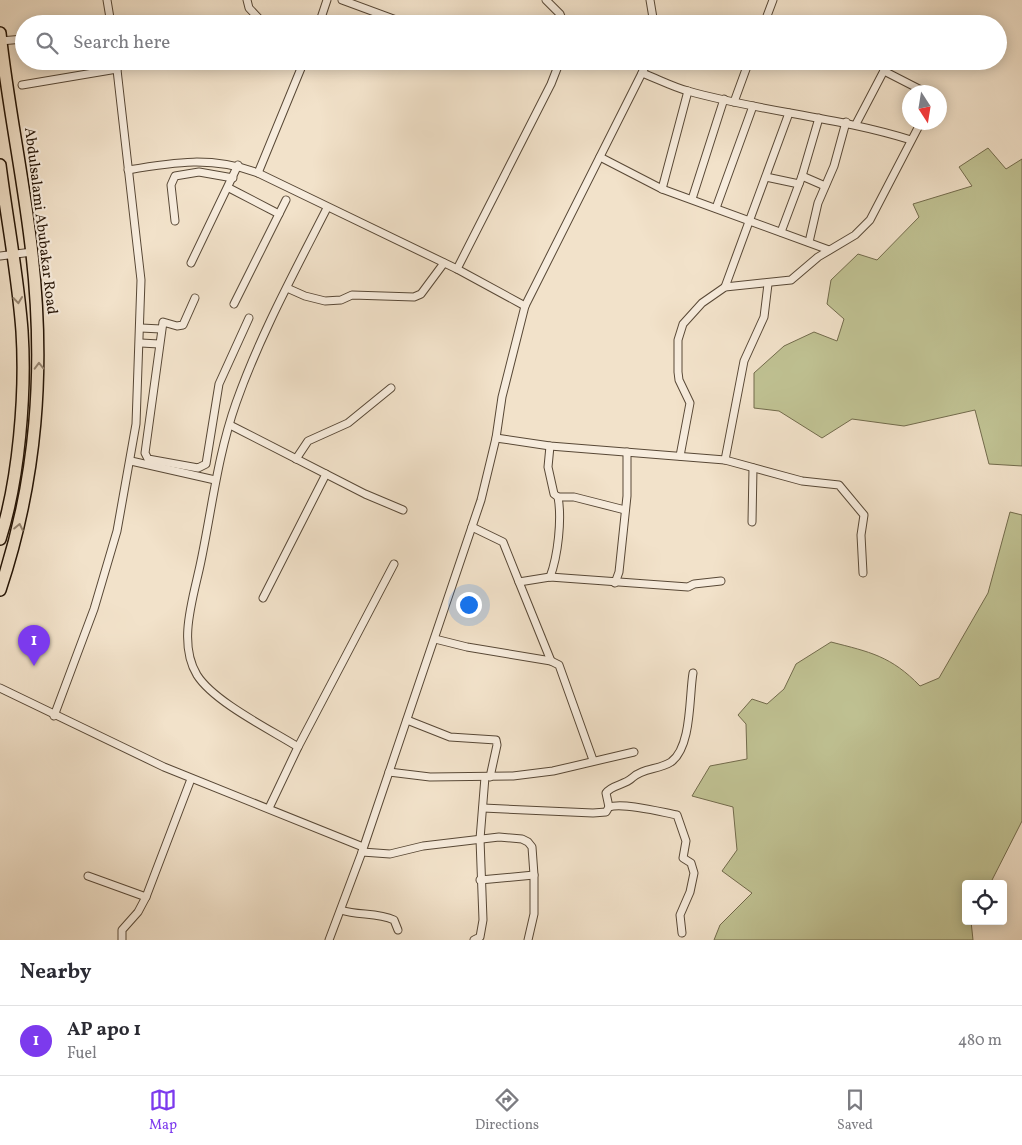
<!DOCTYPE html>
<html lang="en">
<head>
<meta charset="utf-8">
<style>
	:root { --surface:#fff; --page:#f2f2f3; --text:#2b2b33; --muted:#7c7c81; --line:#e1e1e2; --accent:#7c3aed }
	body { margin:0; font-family:Vollkorn,serif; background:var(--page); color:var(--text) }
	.controls { position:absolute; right:15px; bottom:15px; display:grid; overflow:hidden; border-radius:5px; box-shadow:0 2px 12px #0003 }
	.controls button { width:45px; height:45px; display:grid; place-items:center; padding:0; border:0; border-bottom:1px solid var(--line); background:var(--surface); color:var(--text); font:25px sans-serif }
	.compass { position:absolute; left:902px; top:85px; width:45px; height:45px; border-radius:50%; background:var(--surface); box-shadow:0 2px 12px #0003; rotate:168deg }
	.you { position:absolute; left:468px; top:604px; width:18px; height:18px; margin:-12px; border:4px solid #fff; border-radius:50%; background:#1a73e8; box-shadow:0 0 0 8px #1a73e833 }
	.badge { display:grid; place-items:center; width:32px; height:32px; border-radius:50%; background:var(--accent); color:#fff; font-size:16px; font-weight:700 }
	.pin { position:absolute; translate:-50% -41px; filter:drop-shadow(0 1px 2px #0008) }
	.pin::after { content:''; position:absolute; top:26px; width:18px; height:15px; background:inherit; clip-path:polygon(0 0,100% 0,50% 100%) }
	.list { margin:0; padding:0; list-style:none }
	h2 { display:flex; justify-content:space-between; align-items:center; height:65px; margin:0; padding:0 20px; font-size:21px }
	h2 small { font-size:16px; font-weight:400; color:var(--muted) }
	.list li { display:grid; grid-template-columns:32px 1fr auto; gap:15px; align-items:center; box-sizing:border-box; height:70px; padding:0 20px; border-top:1px solid var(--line) }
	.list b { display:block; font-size:19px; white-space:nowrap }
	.list p { margin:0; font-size:16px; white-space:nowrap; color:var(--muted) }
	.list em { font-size:16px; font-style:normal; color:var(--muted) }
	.icon { flex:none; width:28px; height:28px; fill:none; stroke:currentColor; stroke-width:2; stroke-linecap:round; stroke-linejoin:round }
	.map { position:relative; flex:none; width:1022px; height:940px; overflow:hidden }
	.search { position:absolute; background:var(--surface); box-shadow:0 2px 12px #0003; left:15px; right:15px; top:15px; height:55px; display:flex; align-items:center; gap:12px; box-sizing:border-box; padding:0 18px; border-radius:28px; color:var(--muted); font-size:19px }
	.sheet { height:135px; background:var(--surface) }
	nav { display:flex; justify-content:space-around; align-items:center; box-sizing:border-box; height:70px; border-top:1px solid var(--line); background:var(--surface); font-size:14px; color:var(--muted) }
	nav a { display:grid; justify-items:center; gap:2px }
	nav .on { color:var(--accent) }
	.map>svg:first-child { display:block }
	.grass { fill:#c0c293; stroke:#726b4c }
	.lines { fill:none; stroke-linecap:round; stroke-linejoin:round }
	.minor-casing { stroke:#584836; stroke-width:9 }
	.primary-casing { stroke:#251405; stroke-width:14 }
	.minor { stroke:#f7ecdd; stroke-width:7 }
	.primary { stroke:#f2e2ca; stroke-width:11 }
	.oneway { stroke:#968571 }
	.labels { text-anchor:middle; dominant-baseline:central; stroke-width:4.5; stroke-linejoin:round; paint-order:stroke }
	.street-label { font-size:15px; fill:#251405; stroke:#f7ecdd }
</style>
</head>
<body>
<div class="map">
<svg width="1022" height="940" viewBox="0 0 1022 940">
	<rect width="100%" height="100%" fill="#f2e2ca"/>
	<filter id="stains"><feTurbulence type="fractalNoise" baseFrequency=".004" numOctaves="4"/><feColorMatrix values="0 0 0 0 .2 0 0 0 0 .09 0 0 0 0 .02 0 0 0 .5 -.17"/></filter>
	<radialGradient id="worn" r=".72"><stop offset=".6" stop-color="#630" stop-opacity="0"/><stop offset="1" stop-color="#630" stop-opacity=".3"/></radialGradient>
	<!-- grass -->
	<g class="grass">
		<path d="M988 148 1006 169 1022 159V466L989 464 975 410 904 426 852 419 822 438 779 411 754 408V373L784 346 814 332 837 341 844 319 827 304 831 280 858 254 877 260 919 217 913 204 972 186 959 167Z"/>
		<path d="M1010 512 1022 515V821L990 884H966V921H971L973 940H714L720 925 752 893 722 871 737 850 733 807 692 796 710 766 747 759 746 724 738 715 752 699 767 704 784 689 796 664 831 642C870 652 891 656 920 686L939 678 988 593Z"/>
	</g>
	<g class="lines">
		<!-- minor casing -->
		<g class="minor-casing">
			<g id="minor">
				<path d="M107 0 111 24"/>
				<path d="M247 0 249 8 264 24"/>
				<path d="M342 0 407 24"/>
				<path d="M546 0 560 14 564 24"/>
				<path d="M650 0 654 24"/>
				<path d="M319 24 327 0"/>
				<path d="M764 24 773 0"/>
				<path d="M0 41 24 39"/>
				<path d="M884 71 925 92"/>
				<path d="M642 73C658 79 673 87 688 91 762 112 838 117 911 140"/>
				<path d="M22 85 117 69"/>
				<path d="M734 102 749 61"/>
				<path d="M856 124 889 61"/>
				<path d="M600 157 662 189 829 250"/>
				<path d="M128 170C175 162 212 156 258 173L457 269 525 306"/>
				<path d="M258 173 304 61"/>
				<path d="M802 176 825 186"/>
				<path d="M766 177 799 184"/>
				<path d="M229 188 279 214"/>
				<path d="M662 189 688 91"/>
				<path d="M692 199 724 99"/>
				<path d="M716 208 753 106"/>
				<path d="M175 221 171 185 175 176 199 172 233 178"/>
				<path d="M781 232 802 176 819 118"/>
				<path d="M809 242 818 203 834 166 846 122"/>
				<path d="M0 256 32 252"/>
				<path d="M191 263 238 165"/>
				<path d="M457 269 551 84 560 61"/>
				<path d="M725 287 789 113"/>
				<path d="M287 288 305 296 325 301 341 300 352 295 414 297 421 294 444 263"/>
				<path d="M195 298 183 325 177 326 163 322 145 453 148 459 198 468 206 464 219 384 249 318"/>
				<path d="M234 304 286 200"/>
				<path d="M141 328 161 329"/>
				<path d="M141 343 159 344"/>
				<path d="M230 425 365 494 403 510"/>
				<path d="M496 438 550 446 725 460 802 481 839 485 864 515 861 535 863 573"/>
				<path d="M550 446 548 467 554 494 558 497C562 519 558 556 550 577"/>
				<path d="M680 456 690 403 679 380 678 372V340L683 324 702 303 725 287 791 280 818 257 855 235 870 220 921 122"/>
				<path d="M296 459 308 441 348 423 391 388"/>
				<path d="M725 460 744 361 764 317 768 284"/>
				<path d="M131 461 215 480"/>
				<path d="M558 497H574L625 510"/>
				<path d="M752 522 753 468"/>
				<path d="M472 527 503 542 519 582 550 577 688 587 694 584 721 581"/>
				<path d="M519 582 551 661"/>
				<path d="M615 583 619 572 627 496V452"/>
				<path d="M263 598 326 474"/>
				<path d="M435 639 467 647 551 661 559 665 593 760"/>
				<path d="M0 688 164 767 363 847"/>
				<path d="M54 716 94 609 117 531 136 424 141 280 116 61"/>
				<path d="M407 720 450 737 496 740 497 745 490 777"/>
				<path d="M298 747C271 730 214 702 197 675 177 642 194 596 201 561 212 508 218 454 236 403 260 335 295 271 327 208"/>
				<path d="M389 772 430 777 513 776 553 771 634 752"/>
				<path d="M609 807 606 793C611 785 625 785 632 778 643 768 658 770 671 762 692 747 689 696 693 673"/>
				<path d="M269 808 298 747 394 564"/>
				<path d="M483 808 593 813 606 812 609 807C623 802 661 812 677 815L686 841 683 858 691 863 694 873 690 892 680 915 682 933"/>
				<path d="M362 852 390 854 423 846 499 837 522 839 528 842 532 847 534 875V914L528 940"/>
				<path d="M88 876 146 897"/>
				<path d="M480 880 534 875"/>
				<path d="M341 910C358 916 377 912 394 920L398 930"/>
				<path d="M122 940V930L138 912 146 897 191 779"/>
				<path d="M329 940 362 852 481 500 496 438 502 397 525 306 648 61"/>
				<path d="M474 940 480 937 483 920 480 839 485 777"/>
			</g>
		</g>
		<!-- primary casing -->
		<g class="primary-casing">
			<g id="primary">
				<path d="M0 33C8 107 24 180 32 254 45 370 37 479 0 590"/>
				<path d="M0 165C7 220 18 276 22 331 26 393 19 480 0 539"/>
			</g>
		</g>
		<!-- minor -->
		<use href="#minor" class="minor"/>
		<!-- primary -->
		<use href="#primary" class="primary"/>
	</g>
	<!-- one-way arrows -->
	<defs><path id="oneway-chevron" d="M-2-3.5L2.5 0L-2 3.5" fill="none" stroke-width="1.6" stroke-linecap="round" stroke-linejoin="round" transform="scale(1.25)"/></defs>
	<g class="oneway">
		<use href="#oneway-chevron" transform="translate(18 300) rotate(84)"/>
		<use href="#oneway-chevron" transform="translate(39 366) rotate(-91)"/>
		<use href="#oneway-chevron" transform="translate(19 527) rotate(-78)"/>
	</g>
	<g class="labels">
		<!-- street labels -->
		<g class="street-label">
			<text transform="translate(40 221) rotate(83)">Abdulsalami Abubakar Road</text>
		</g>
	</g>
	<rect width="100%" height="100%" filter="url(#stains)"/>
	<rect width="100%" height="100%" fill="url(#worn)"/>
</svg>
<div class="controls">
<button><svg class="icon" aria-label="locate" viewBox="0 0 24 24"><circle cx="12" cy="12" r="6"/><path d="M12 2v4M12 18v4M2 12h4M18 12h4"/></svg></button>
</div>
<svg class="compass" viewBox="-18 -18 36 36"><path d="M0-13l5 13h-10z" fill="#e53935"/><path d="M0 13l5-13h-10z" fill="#7c7c81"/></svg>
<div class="you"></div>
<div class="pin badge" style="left:34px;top:666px">1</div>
<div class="search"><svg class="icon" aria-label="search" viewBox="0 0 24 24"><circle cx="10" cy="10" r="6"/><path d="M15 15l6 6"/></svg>Search here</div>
</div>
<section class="sheet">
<h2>Nearby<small></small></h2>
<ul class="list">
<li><span class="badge">1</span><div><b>AP apo 1</b><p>Fuel</p></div><em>480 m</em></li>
</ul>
</section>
<nav>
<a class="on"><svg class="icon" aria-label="map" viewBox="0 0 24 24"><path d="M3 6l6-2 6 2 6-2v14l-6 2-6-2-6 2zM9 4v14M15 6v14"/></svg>Map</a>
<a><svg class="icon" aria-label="directions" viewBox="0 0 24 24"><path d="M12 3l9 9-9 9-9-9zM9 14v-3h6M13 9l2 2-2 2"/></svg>Directions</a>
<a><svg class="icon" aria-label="saved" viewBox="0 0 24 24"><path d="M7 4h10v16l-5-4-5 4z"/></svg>Saved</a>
</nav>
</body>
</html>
